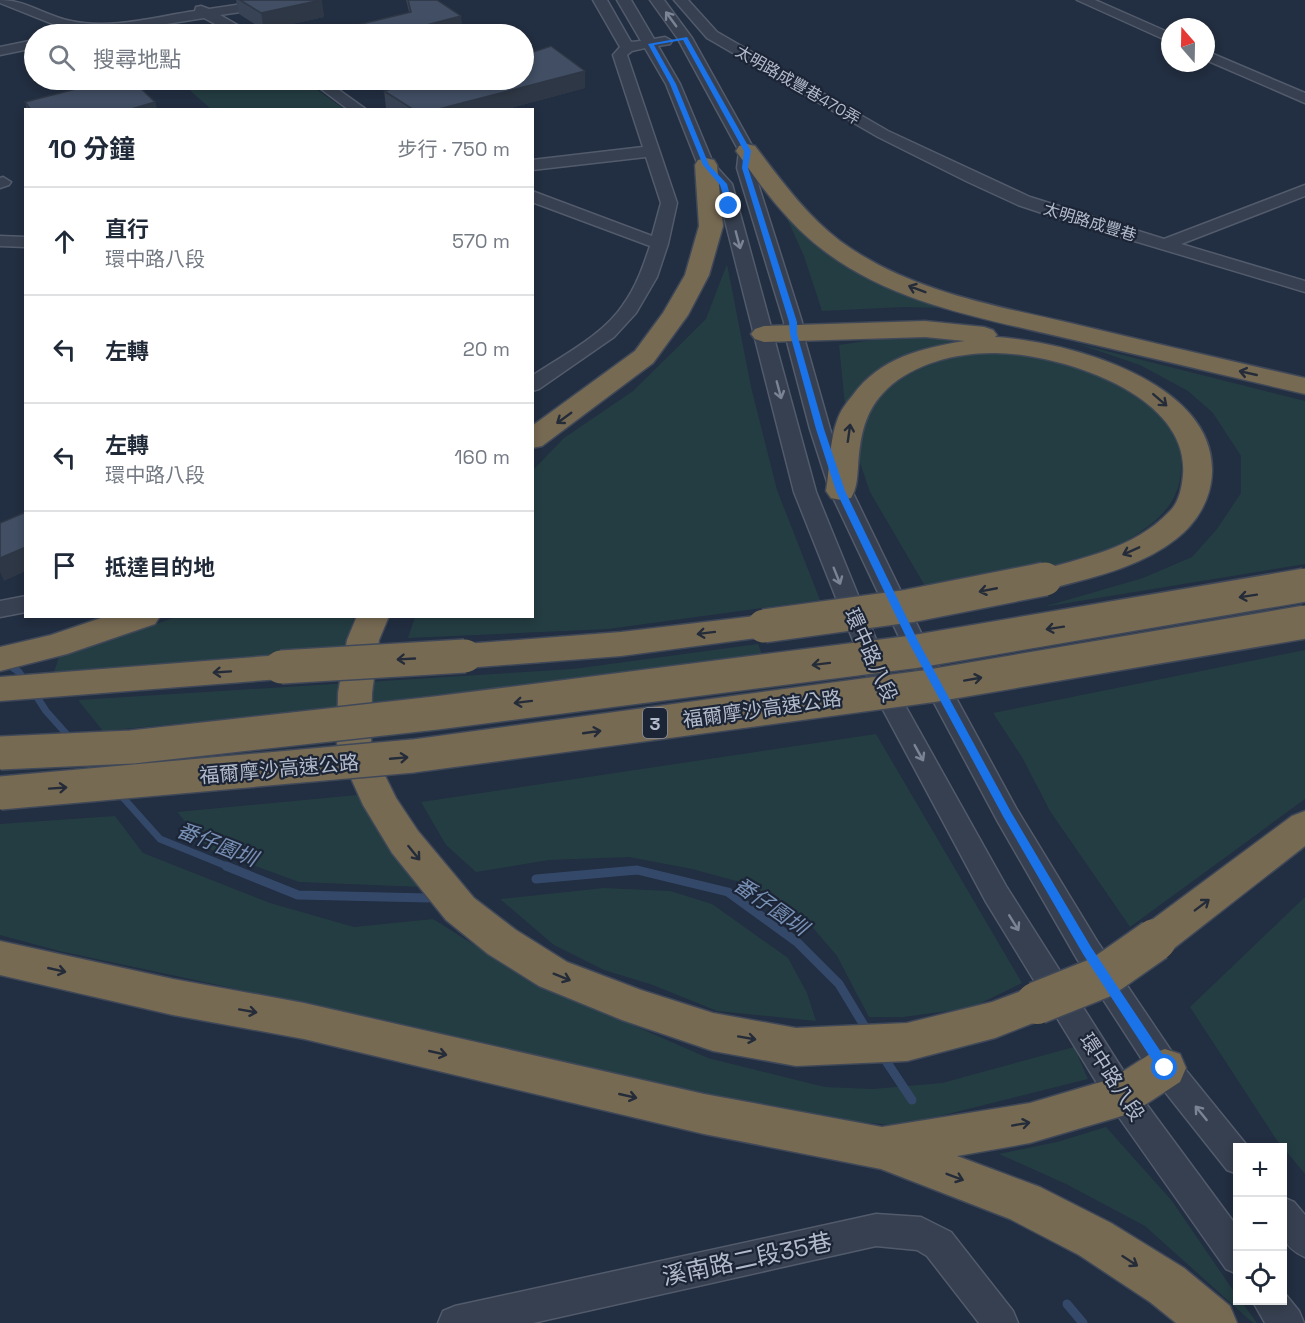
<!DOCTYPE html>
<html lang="zh-TW">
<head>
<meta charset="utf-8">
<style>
	:root { --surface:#fff; --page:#f6f6f7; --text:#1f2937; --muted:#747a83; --line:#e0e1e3 }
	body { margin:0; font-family:"Space Grotesk","Noto Sans TC",sans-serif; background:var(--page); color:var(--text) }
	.controls { position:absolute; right:18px; bottom:18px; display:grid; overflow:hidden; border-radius:0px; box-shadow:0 3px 9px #0003 }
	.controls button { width:54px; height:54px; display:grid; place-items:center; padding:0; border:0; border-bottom:2px solid var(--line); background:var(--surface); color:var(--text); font:30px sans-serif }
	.compass { position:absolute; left:1161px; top:18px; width:54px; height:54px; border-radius:50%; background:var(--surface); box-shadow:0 3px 9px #0003; rotate:340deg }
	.stop { position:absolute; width:18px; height:18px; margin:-14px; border:4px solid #1a73e8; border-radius:50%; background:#fff }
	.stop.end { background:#1a73e8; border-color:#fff; box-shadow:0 2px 6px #0008 }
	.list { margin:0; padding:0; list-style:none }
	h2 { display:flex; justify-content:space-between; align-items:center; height:78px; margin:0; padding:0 24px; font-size:26px }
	h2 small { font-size:20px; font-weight:400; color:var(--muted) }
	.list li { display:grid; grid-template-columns:39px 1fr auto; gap:18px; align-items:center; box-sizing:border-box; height:108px; padding:0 24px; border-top:2px solid var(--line) }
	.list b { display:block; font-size:22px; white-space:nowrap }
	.list p { margin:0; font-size:20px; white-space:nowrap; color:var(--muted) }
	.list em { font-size:20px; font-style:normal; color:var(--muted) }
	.icon { flex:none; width:33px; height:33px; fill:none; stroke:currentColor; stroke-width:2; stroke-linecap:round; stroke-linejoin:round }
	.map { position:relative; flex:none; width:1305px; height:1323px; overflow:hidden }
	.search { position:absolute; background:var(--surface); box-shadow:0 3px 9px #0003; left:24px; top:24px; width:510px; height:66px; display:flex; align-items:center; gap:15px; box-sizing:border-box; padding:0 21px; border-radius:33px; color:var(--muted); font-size:22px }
	.panel { position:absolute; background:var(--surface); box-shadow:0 3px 9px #0003; left:24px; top:108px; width:510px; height:510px; border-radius:0px }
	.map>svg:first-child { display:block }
	.green { fill:#243d42 }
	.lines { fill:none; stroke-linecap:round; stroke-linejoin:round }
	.stream-far1 { stroke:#344969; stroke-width:7 }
	.stream { stroke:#344969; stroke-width:9 }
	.minor-casing { stroke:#525b6b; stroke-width:3 }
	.highway-casing { stroke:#3f4858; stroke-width:3 }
	.minor { fill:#374050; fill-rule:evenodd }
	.highway { fill:#776a53; fill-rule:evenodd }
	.highway-bridge-far1-casing { stroke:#3f4858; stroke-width:36; stroke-linecap:butt }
	.highway-bridge-casing { stroke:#3f4858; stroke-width:45; stroke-linecap:butt }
	.highway-bridge-far1 { stroke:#776a53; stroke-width:33 }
	.highway-bridge { stroke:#776a53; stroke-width:42 }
	.wall { fill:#384355 }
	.shaded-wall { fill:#2e3745 }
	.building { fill:#414e63; stroke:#2e3745; stroke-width:1.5 }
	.oneway { stroke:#7b8494 }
	.oneway2 { stroke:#252c39 }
	.route { fill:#1a73e8 }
	.labels { text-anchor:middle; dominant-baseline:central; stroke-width:4.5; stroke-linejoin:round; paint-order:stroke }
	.far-street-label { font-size:16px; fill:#b3bbcb; stroke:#1c2536 }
	.shield { fill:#1c2536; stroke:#868e9e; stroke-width:1.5 }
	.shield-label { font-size:18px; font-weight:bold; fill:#b3bbcb }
	.street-label { font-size:20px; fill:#b3bbcb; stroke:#1c2536 }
	.water-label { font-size:21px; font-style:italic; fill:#7890b5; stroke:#1c2536 }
	.near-street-label { font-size:24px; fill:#b3bbcb; stroke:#1c2536 }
</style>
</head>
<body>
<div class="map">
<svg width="1305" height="1323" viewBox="0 0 1305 1323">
	<rect width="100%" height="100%" fill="#222e41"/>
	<!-- green -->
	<g class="green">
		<path d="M178 80H196L210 90 227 80H303L344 109H211Z"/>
		<path d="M785 214 892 287 942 308 904 307 822 311 804 256Z"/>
		<path d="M727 264 751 387 777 490 820 600 608 629 408 638 415 617 532 616 533 470 564 438 633 391 706 319Z"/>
		<path d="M955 338 997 342C932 344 887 349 845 405L839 345 879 339Z"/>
		<path d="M1075 343 1305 401V564L1043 607 1143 578 1192 557 1217 529 1241 493V456L1213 413 1188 391 1140 365Z"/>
		<path d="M981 350C1045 356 1126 368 1166 424 1170 429 1177 436 1180 442 1182 448 1181 458 1181 465 1182 501 1158 522 1129 539 1072 572 990 576 925 586L870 492 856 451 866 407 899 377 916 368Z"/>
		<path d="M176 617H354L344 651 54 672 59 657Z"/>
		<path d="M758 644 764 659 383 704 103 731 78 700 573 669Z"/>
		<path d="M1305 650V799L1130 927 1050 811 1022 757 993 713Z"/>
		<path d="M876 734 1022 983 971 1008 903 1017H869L837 956 803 916 751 885 692 869 629 857 549 860 476 872 446 845 421 802Z"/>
		<path d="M357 795 384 838 422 887 299 882 209 849 177 812Z"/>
		<path d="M115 816 143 853 270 903 354 927 433 919 484 951 603 1012 708 1058 825 1087 873 1089 942 1083 1074 1047 1088 1079 900 1126 803 1116 634 1077 390 1026 232 988 59 951 0 935V824Z"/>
		<path d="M604 888 670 891 712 904 788 958 807 993 816 1021 717 1011 653 985 604 970 554 945 500 899Z"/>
		<path d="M1305 897V1174L1276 1139 1190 1007Z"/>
		<path d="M1106 1127 1172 1201 1237 1296 1238 1300 1241 1301 1257 1323H1253L1145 1226 1066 1184 999 1154 1057 1142Z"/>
	</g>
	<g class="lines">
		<!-- stream-far1 -->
		<g class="stream-far1">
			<path d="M0 659 19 672 26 682"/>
			<path d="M33 691 46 711 71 739"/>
			<path d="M118 792 160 839 229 867"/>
		</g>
		<!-- stream -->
		<g class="stream">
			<path d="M226 866 298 895 428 898"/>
			<path d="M536 879 637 870 728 892 797 942 839 984 868 1032"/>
			<path d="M882 1055 912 1100"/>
			<path d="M1067 1304 1083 1323"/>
		</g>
		<!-- minor casing -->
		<g class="minor-casing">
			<g id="minor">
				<path d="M0 0C26 0 46 16 71 21 111 30 154 17 195 11L196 7 201 6 209 9 269 0H303L296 4 220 15 248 31 250 34H234L204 18 103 34H76L81 30 63 28 0 3Z"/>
				<path d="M593 0H607L631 42 641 41 617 0H631L654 39 665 37 672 41 670 44 658 46 680 84 713 163 732 184 816 492 897 691 1006 886 1133 1086 1238 1228V1274L1226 1269 1111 1106 986 902 873 691 794 492 716 185 698 165 666 84 645 48 632 51 627 55 677 203 668 244 657 277 636 313 614 337 539 389 532 391V376C563 355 602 336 623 305 636 287 643 267 650 246L532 202V191L652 236 661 203 646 157 532 170V160L643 147 613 55 620 47Z"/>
				<path d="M650 0H664L692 38 755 151 753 168 802 322 803 334 830 429 852 491 925 641 1016 808 1097 941 1176 1058 1249 1148H1238V1174L1227 1170 1154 1078 1077 959 998 822 901 641 830 491 810 429 785 334 784 322 737 168 739 151 678 39Z"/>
				<path d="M674 0H688L717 32 888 131 1030 197 1164 239 1305 185V196L1181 244 1305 281V292L1054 217 1018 205 968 182 878 137 707 38Z"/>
				<path d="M1077 0H1095L1170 33V42Z"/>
				<path d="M34 40V48L0 55V47Z"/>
				<path d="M1206 51 1305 93V103L1206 60Z"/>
				<path d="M309 80H325L367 110H349Z"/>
				<path d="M3 177 11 182 9 185 0 188V178Z"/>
				<path d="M0 236 26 237V247L0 246Z"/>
				<path d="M26 596V612L0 617V601Z"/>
				<path d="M1282 1197 1294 1202 1305 1215V1257C1275 1244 1282 1224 1282 1197Z"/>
				<path d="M876 1214 921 1217 951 1232 1013 1311 1018 1323H979L927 1256 917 1250 876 1246 533 1323H438L443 1311 455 1306Z"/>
				<path d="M1282 1290 1299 1311 1304 1323H1265L1252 1300H1282Z"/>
			</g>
		</g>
		<!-- highway casing -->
		<g class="highway-casing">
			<g id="highway">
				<path d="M747 144 755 146C781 180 806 215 840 241 907 290 991 305 1070 323 1148 342 1227 360 1305 378V394C1227 376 1148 357 1070 339 986 319 893 304 823 250 788 224 761 186 736 151L739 146Z"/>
				<path d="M706 158 714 160 717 165 723 226 709 275 688 315 653 363 542 446 532 448V426L635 351 663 313 685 275 699 226 695 165 698 160Z"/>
				<path d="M925 321 984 327 993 330 997 335 995 337C1066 341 1216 381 1212 473 1211 499 1197 523 1176 539 1139 568 1090 578 1045 590L1034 586 1029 579 1034 572C1081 558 1134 549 1169 512 1179 503 1182 487 1183 475 1190 394 1060 354 996 353 959 352 914 363 887 389 864 411 860 437 858 467 857 478 857 488 851 498L841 500 831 498 826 491C830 467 829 441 838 418 841 410 847 402 853 395 880 358 921 348 965 341L925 337 764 342 755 339 751 334 755 329 764 326Z"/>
				<path d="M764 615 775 618 780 626 775 634 764 637 621 656 465 668 453 664 449 656 453 648 465 644 621 632Z"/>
				<path d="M107 616H160L155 624 67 654 0 671V647L51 635Z"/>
				<path d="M357 616H389L379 640 372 693 371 747 396 798 418 831 474 898 516 930 567 962 641 990 713 1013 796 1028 907 1023 992 1002 1037 985 1051 990 1057 1003 1051 1016 995 1038 907 1061 796 1066 713 1051 622 1020 539 986 488 954 446 920 392 853 363 805 337 747 338 693 347 640Z"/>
				<path d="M281 655 293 659 298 667 293 675 281 679 0 701V677Z"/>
				<path d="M1305 811V846L1169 952 1155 957 1141 952 1135 940 1141 928 1292 816Z"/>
				<path d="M0 941 173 979 304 1003 704 1094 882 1127 1030 1103 1111 1079 1150 1054 1165 1049 1180 1054 1186 1068 1180 1082 1137 1110 1122 1116 1030 1143 957 1156 1040 1187 1111 1223 1184 1268 1230 1306 1237 1323H1176L1150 1302 1079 1255 1010 1219 881 1169 704 1134 304 1039 173 1015 0 975Z"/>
			</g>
		</g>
		<!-- minor -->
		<use href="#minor" class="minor"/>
		<!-- highway -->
		<use href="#highway" class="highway"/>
		<!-- highway-bridge-far1 casing -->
		<g class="highway-bridge-far1-casing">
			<g id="highway-bridge-far1">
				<path d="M764 626 909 606 1045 579"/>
				<path d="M281 667 465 656"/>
				<path d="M0 753 132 747 436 713 912 652 1305 585"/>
				<path d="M0 793 413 756 930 686 1305 622"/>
			</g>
		</g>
		<!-- highway-bridge casing -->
		<g class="highway-bridge-casing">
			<path id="highway-bridge" d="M1037 1003 1102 977 1155 940"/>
		</g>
		<!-- highway-bridge-far1 -->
		<use href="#highway-bridge-far1" class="highway-bridge-far1"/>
		<!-- highway-bridge -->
		<use href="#highway-bridge" class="highway-bridge"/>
	</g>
	<!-- wall -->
	<g class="wall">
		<path d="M236 0H321L324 17 264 30 239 14Z"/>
		<path d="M406 0H437L461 16 462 33 409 12Z"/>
		<path d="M405 80H524L585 88 503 110H388L386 108 384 91 406 86Z"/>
		<path d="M25 102H155L157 110H27Z"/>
	</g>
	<!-- shaded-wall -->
	<g class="shaded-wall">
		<path d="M322 0 324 17 264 30 261 13Z"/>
		<path d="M461 16 462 33 458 34H392Z"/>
		<path d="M585 71V88L503 110H435Z"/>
		<path d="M155 102 157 110H128Z"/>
		<path d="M26 547V571L4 581 0 572V558Z"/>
	</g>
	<!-- building -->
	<g class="building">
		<path d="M240 0H321L261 13Z"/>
		<path d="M408 0H437L461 16 392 34H320L411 12Z"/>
		<path d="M551 46 585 71 435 110H414L384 91 418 82 415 80H524V55Z"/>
		<path d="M111 80H132L155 102 128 110H31L25 102Z"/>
		<path d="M26 512V547L0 558V523Z"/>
	</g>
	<!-- one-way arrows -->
	<defs><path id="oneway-shaft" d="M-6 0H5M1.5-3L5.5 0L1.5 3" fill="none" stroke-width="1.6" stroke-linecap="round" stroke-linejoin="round" transform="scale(1.5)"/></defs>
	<g class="oneway">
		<use href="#oneway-shaft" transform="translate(671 19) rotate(-126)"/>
		<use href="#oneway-shaft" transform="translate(738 240) rotate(75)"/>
		<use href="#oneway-shaft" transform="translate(779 390) rotate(75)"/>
		<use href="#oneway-shaft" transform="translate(837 576) rotate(68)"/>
		<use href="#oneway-shaft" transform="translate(919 753) rotate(61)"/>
		<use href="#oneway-shaft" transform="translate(1014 923) rotate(58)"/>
		<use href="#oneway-shaft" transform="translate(1201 1113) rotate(-129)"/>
	</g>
	<g class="oneway2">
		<use href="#oneway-shaft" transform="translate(917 289) rotate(-159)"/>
		<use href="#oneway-shaft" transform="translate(1248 373) rotate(-167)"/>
		<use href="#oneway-shaft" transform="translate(1160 400) rotate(41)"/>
		<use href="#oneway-shaft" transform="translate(564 418) rotate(144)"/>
		<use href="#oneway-shaft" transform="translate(849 433) rotate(-82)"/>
		<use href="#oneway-shaft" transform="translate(1131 551) rotate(156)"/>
		<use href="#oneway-shaft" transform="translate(988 590) rotate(169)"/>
		<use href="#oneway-shaft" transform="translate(1248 596) rotate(171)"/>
		<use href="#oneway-shaft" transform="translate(1055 628) rotate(171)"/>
		<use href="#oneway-shaft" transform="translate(706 633) rotate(173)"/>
		<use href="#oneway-shaft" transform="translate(406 659) rotate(177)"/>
		<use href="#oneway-shaft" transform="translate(821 664) rotate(173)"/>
		<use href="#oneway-shaft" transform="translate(222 672) rotate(176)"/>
		<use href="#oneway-shaft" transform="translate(973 679) rotate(-10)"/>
		<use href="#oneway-shaft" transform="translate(523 702) rotate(173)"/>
		<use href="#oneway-shaft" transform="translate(592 732) rotate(-8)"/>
		<use href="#oneway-shaft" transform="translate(399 758) rotate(-5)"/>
		<use href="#oneway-shaft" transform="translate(58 788) rotate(-4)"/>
		<use href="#oneway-shaft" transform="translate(414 853) rotate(51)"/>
		<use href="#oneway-shaft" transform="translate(1202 905) rotate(-37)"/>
		<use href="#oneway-shaft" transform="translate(57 970) rotate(13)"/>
		<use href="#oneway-shaft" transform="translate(562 977) rotate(22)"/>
		<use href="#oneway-shaft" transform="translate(248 1011) rotate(10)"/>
		<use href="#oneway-shaft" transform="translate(747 1038) rotate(10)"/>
		<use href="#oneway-shaft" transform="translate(438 1053) rotate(13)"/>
		<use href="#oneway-shaft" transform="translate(628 1096) rotate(13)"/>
		<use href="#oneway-shaft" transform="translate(1021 1124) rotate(-10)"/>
		<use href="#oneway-shaft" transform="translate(955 1177) rotate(21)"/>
		<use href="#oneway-shaft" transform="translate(1130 1261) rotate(33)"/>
	</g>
	<!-- route -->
	<path class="route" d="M687 37 751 151 748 168 797 322V334L824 429 845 491 918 641 1011 812 1091 947 1169 1064 1171 1068 1169 1072H1160L1083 954 1004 818 908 641 836 491 816 429 790 334 789 322 742 168 744 151 683 40 654 45 676 84 709 165 727 184 733 206 727 207 720 185 703 165 670 84 648 44Z"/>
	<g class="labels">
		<!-- far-street labels -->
		<g class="far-street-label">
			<text transform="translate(798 85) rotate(30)">太明路成豐巷470弄</text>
			<text transform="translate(1090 222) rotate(17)">太明路成豐巷</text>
		</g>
		<!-- shield labels -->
		<rect class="shield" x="643" y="708" width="24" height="30" rx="4.5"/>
		<g class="shield-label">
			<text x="655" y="723">3</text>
		</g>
		<!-- street labels -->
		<g class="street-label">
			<text transform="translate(871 655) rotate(66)">環中路八段</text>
			<text transform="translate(762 709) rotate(-8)">福爾摩沙高速公路</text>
			<text transform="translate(279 769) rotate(-5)">福爾摩沙高速公路</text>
			<text transform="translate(1112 1077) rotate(57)">環中路八段</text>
		</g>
		<!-- water labels -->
		<g class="water-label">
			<text transform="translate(217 844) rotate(22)">番仔園圳</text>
			<text transform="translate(771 906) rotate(35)">番仔園圳</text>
		</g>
		<!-- near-street labels -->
		<g class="near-street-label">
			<text transform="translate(747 1259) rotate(-12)">溪南路二段35巷</text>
		</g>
	</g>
</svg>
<div class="controls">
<button>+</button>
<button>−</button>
<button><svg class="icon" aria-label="locate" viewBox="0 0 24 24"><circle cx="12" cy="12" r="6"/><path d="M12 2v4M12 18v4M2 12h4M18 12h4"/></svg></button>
</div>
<svg class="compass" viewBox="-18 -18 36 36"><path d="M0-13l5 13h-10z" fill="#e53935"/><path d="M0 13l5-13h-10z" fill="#747a83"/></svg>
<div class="stop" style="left:1165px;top:1068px"></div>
<div class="stop end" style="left:729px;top:206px"></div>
<div class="search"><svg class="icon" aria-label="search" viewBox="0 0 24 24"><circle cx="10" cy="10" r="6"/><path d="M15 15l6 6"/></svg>搜尋地點</div>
<section class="panel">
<h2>10 分鐘<small>步行 · 750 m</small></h2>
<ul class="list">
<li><svg class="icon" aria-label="ahead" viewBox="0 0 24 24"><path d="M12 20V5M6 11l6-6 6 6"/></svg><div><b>直行</b><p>環中路八段</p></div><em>570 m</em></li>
<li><svg class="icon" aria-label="left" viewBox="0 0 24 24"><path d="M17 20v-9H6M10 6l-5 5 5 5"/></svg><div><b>左轉</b></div><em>20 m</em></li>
<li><svg class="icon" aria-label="left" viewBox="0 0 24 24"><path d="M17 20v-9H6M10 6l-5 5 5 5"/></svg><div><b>左轉</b><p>環中路八段</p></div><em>160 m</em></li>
<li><svg class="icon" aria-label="arrive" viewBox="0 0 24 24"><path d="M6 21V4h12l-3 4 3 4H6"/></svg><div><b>抵達目的地</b></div></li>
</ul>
</section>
</div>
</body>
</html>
